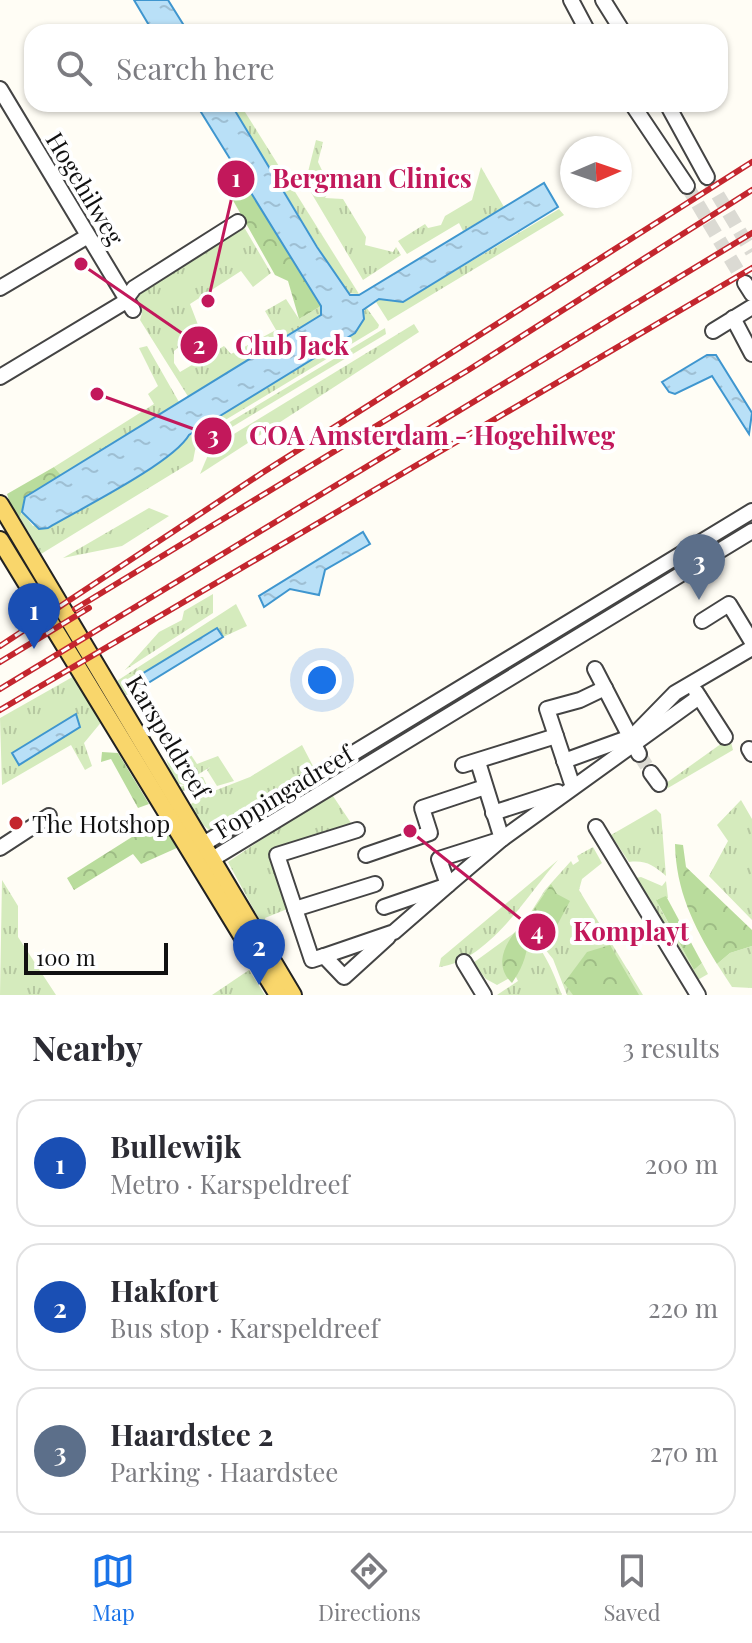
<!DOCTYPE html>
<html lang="en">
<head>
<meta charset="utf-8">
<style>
	:root { --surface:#fff; --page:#f2f2f3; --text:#2b2b33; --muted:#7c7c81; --line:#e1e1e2; --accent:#1a73e8 }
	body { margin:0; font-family:"Playfair Display",serif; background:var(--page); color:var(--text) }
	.compass { position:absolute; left:560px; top:136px; width:72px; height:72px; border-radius:50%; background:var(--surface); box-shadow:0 2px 6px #0004; rotate:88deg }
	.scale { position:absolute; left:24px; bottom:20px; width:144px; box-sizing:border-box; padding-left:8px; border:4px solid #111; border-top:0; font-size:22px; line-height:28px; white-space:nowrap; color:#111; -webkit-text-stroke:6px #fff; paint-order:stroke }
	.you { position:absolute; left:322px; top:680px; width:28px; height:28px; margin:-20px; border:6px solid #fff; border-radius:50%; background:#1a73e8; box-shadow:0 0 0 12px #1a73e833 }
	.badge { display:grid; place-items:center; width:52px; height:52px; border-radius:50%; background:var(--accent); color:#fff; font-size:26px; font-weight:700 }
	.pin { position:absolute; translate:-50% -66px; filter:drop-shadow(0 2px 4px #0008) }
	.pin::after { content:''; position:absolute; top:42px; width:28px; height:24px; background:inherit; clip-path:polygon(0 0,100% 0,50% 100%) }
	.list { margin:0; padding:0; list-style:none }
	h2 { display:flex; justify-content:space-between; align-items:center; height:104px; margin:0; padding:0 32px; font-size:34px }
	h2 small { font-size:26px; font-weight:400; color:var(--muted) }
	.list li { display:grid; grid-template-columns:52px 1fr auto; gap:24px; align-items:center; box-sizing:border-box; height:128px; margin:0 16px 16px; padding:0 16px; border:2px solid var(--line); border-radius:24px }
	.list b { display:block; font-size:30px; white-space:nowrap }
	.list p { margin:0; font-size:26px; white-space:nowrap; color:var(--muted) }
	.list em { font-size:26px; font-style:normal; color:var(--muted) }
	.icon { flex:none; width:44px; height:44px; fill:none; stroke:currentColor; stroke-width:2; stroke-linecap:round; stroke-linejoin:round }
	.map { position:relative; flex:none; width:752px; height:995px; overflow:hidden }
	.search { position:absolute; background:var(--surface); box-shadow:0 2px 6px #0004; left:24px; right:24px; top:24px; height:88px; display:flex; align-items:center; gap:20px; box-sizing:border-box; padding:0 28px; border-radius:24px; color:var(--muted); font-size:30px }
	.sheet { height:536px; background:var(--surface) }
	nav { display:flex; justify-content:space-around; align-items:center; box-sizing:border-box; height:112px; border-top:2px solid var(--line); background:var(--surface); font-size:22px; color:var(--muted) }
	nav a { display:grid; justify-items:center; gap:4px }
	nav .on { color:var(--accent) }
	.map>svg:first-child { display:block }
	.grass { fill:url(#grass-tufts) }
	.forest { fill:url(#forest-crowns) }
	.water { fill:url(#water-ripples); stroke:#3f96cf; stroke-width:2 }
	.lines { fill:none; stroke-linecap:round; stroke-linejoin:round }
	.minor-tunnel { stroke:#dbdad3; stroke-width:14; stroke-dasharray:14 7; stroke-linecap:butt }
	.minor-casing { stroke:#444; stroke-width:18 }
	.major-casing { stroke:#222; stroke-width:20 }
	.minor { stroke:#fff; stroke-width:14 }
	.major { stroke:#f9d66b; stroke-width:16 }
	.rail-casing { stroke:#c4262e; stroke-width:6 }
	.rail { stroke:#fff; stroke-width:3; stroke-dasharray:9; stroke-linecap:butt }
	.poi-dot { fill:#c4262e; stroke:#fff; stroke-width:3 }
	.labels { text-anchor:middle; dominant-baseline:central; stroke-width:8; stroke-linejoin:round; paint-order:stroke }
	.street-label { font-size:24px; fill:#111; stroke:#fff }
	.poi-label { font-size:24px; fill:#111; stroke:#fff; text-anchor:start }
	.leader { fill:none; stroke:#c2185b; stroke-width:3 }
	.callout-dot { fill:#c2185b; stroke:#fff; stroke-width:3 }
	.mark-label { font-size:24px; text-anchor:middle; font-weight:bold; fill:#fff }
	.callout-label { font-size:26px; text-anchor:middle; font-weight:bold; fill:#c2185b; stroke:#fff; stroke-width:8; stroke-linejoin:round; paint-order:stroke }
</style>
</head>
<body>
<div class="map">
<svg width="752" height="995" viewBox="0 0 752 995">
	<defs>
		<pattern id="grass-tufts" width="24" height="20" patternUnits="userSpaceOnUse" patternTransform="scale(2)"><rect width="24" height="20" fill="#d5ebbd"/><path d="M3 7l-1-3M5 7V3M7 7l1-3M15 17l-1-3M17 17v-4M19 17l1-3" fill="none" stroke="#b6c8a1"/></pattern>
		<pattern id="forest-crowns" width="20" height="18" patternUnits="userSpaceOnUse" patternTransform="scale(2)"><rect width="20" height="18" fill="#b9dc9c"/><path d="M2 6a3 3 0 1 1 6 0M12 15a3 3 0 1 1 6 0" fill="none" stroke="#9ebc85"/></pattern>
		<pattern id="water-ripples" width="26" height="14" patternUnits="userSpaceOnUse" patternTransform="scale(2)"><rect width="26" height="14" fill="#b9e0f7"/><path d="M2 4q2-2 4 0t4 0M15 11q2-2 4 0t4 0" fill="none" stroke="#9ebfd3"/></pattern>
	</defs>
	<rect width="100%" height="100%" fill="#fffdf5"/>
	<!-- grass -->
	<g class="grass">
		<path d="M231 104H240L359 294 346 293Z"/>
		<path d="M316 140 323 142 318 162 331 189 325 198 343 199 366 237 365 245 393 252 396 247 401 255 363 280 303 179 307 176Z"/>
		<path d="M481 167 504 207 463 231 459 223 407 254 398 241 425 224 428 228 441 225 445 216 472 200Z"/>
		<path d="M559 209 564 215 388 321 376 302 379 299 403 302Z"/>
		<path d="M244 227 271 273 253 287 241 271 190 304 200 330 174 351V363L180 372 224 346 231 354 276 330 265 311 286 299 299 319 321 306V315L189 398 140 320 142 313 133 294Z"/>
		<path d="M366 307 379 325 378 328 212 428 205 425 355 333Z"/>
		<path d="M414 324 419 332 200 474 211 448Z"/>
		<path d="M385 328 386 334 214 438 210 434Z"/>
		<path d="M147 346 179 402 61 475 54 467 154 404 148 394 158 386 139 348Z"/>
		<path d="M188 435H198L193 461 41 554 20 518 22 512 33 526C70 508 171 468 188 435Z"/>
		<path d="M149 508 169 516 122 546 63 558Z"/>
		<path d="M213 594V613L125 670 159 632 182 620 184 611Z"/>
		<path d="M236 604 247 626 223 637 217 629 213 630 132 680V694L126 695 117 681 123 677Z"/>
		<path d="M76 675 103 720 84 743 92 766 85 770 71 745 2 785 0 718Z"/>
		<path d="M725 741 731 742 733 750 668 788 662 786Z"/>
		<path d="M302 745 314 768 224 825 209 830 196 819 190 805 201 796 250 777Z"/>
		<path d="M189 752 197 764 218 756 234 781 217 786 207 770 210 767 194 777H203L208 788 181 791 178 788 185 785 174 783 166 759Z"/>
		<path d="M331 793 351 823 274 850 292 907 265 918 274 947 228 862Z"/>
		<path d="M741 800 752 819V920L709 876 728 841 717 825Z"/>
		<path d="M656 809 661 814 666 876C653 865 646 860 629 862L611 835Z"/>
		<path d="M593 847 602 863 582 879 579 890 643 995H567L553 959 524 923 545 890 571 861 573 865 579 861 577 856Z"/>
		<path d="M558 860C528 894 489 961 439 967L441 958Z"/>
		<path d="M641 877 662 886 666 881 668 898 657 899 659 906 694 970 702 963 708 974 694 982 659 918 655 917 631 879Z"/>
		<path d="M2 880 18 906V937L56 995H0Z"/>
		<path d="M521 928C543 946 552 969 562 995H497L518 981 515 975 497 985 486 979 478 969 474 971 473 963Z"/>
		<path d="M752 946V988L732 987 717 964 730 953Z"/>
		<path d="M249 970 265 995H212Z"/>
	</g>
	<!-- forest -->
	<g class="forest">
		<path d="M244 179 321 306 299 319 288 281 275 275 230 195Z"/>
		<path d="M54 467 61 475 25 497 20 518 13 512 7 494Z"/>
		<path d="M102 752 118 753 149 804 138 808 111 759 101 762Z"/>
		<path d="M162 818 179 847 141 864 133 854 74 890 67 878Z"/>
		<path d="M675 844 683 845 686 867 752 930V946L730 953 717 964C693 925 676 890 675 844Z"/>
		<path d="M551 884 557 894 570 901 553 933 536 940 533 919 528 918Z"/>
		<path d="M666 896 702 963 694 970 656 900Z"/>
		<path d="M520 926 525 927C532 946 523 967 512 983 493 965 505 943 520 926Z"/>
		<path d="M610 945 639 995H573L564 983 587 952Z"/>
	</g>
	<!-- water -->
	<g class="water">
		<path d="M134 0H168L188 32H153Z"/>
		<path d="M196 104H231L317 247 350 295H359L544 183 558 207 403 302 379 299 363 310 364 319 355 333 189 435C173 463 80 509 48 528L39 529 22 512 25 497 321 315V306Z"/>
		<path d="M707 355H716L752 413 749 434 712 376 675 394 669 392 662 382Z"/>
		<path d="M363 532 370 544 325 570 319 595 290 589 264 607 259 596Z"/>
		<path d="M217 628 223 637 135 691 130 688 132 680Z"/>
		<path d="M76 714 80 727 19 765 12 753Z"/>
	</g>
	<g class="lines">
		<!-- minor-tunnel -->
		<g class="minor-tunnel">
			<path d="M707 177 752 252"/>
			<path d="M687 186 745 283"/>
			<path d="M639 754 651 773"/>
		</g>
		<!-- minor casing -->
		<g class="minor-casing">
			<g id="minor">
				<path d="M571 0 588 32"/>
				<path d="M603 0 623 32"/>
				<path d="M0 89 133 310"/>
				<path d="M632 104 687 186"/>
				<path d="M667 104 707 177"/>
				<path d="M745 283 752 294"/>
				<path d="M0 288 88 236"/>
				<path d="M733 318 752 354"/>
				<path d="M713 331 752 307"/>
				<path d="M0 377 123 303 134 288 238 222"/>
				<path d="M702 621 729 604 752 642"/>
				<path d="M595 669 639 754"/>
				<path d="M696 692 725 737"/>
				<path d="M749 749 752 754"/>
				<path d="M564 761 633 736 675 693 752 648"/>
				<path d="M463 765 556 736"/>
				<path d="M651 773 659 784"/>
				<path d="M573 787 547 709 580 700 605 688"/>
				<path d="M493 813 558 792"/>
				<path d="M596 827 698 995"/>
				<path d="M357 830 277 855 312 960 324 956 344 977 388 937"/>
				<path d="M0 848 49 816"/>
				<path d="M198 854 205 843 752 511"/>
				<path d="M366 855 430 833 422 808 485 787"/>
				<path d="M200 860 214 858 752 531"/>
				<path d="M448 885 502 839 699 697"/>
				<path d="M384 907 442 887"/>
				<path d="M295 909 375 884"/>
				<path d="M324 956 394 932 448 885 439 859 502 839 478 762"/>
				<path d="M464 962 484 995"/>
			</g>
		</g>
		<!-- major casing -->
		<g class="major-casing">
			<g id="major">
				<path d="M0 504 293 995"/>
				<path d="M0 540 278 995"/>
			</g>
		</g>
		<!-- minor -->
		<use href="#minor" class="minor"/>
		<!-- major -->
		<use href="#major" class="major"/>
		<!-- rail casing -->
		<g class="rail-casing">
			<g id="rail">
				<path d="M75 609 470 369 752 190"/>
				<path d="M0 646 262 473 752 162"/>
				<path d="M0 662 89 608"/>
				<path d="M0 689 752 233"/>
				<path d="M0 710 752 268"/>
			</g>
		</g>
		<!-- rail -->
		<use href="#rail" class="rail"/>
	</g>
	<!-- markers -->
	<circle class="poi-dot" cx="16" cy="823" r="8"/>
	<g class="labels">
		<!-- street labels -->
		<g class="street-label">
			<text transform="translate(86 188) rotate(59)">Hogehilweg</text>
			<text transform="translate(169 736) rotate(59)">Karspeldreef</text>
			<text transform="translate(283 791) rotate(-31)">Foppingadreef</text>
		</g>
		<!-- poi labels -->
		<g class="poi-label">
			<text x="32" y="823">The Hotshop</text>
		</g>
	</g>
	<!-- callouts -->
	<path class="leader" d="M208 301L236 179M81 264L199 345M97 394L213 436M410 831L537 932"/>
	<g class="callout-dot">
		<circle cx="208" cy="301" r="8"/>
		<circle cx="81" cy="264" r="8"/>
		<circle cx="97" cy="394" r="8"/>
		<circle cx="410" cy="831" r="8"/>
		<circle cx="236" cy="179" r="20"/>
		<circle cx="199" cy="345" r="20"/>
		<circle cx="213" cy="436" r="20"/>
		<circle cx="537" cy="932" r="20"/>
	</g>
	<g class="mark-label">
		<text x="236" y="187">1</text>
		<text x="199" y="354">2</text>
		<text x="213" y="444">3</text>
		<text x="537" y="940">4</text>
	</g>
	<g class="callout-label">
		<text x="372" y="188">Bergman Clinics</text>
		<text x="292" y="355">Club Jack</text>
		<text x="432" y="445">COA Amsterdam - Hogehilweg</text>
		<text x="631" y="941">Komplayt</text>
	</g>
</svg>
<svg class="compass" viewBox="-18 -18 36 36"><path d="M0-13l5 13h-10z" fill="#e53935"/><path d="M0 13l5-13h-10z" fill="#7c7c81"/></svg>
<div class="scale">100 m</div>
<div class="you"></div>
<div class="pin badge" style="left:34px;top:649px;background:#1a4fb4">1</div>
<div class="pin badge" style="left:259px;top:985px;background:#1a4fb4">2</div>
<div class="pin badge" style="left:699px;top:600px;background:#5c6f8a">3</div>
<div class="search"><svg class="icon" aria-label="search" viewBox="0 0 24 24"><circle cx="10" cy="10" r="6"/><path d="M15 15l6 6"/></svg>Search here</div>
</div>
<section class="sheet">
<h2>Nearby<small>3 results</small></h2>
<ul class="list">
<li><span class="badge" style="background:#1a4fb4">1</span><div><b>Bullewijk</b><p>Metro · Karspeldreef</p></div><em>200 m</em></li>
<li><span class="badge" style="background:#1a4fb4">2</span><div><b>Hakfort</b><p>Bus stop · Karspeldreef</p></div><em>220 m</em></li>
<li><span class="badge" style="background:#5c6f8a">3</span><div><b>Haardstee 2</b><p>Parking · Haardstee</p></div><em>270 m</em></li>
</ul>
</section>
<nav>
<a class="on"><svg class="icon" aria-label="map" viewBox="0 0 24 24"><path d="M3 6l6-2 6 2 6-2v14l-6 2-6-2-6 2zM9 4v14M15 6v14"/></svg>Map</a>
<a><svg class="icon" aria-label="directions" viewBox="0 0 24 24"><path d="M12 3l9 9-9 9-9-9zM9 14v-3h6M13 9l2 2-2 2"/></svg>Directions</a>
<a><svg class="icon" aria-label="saved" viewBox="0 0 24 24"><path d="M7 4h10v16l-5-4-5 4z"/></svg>Saved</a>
</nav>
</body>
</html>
